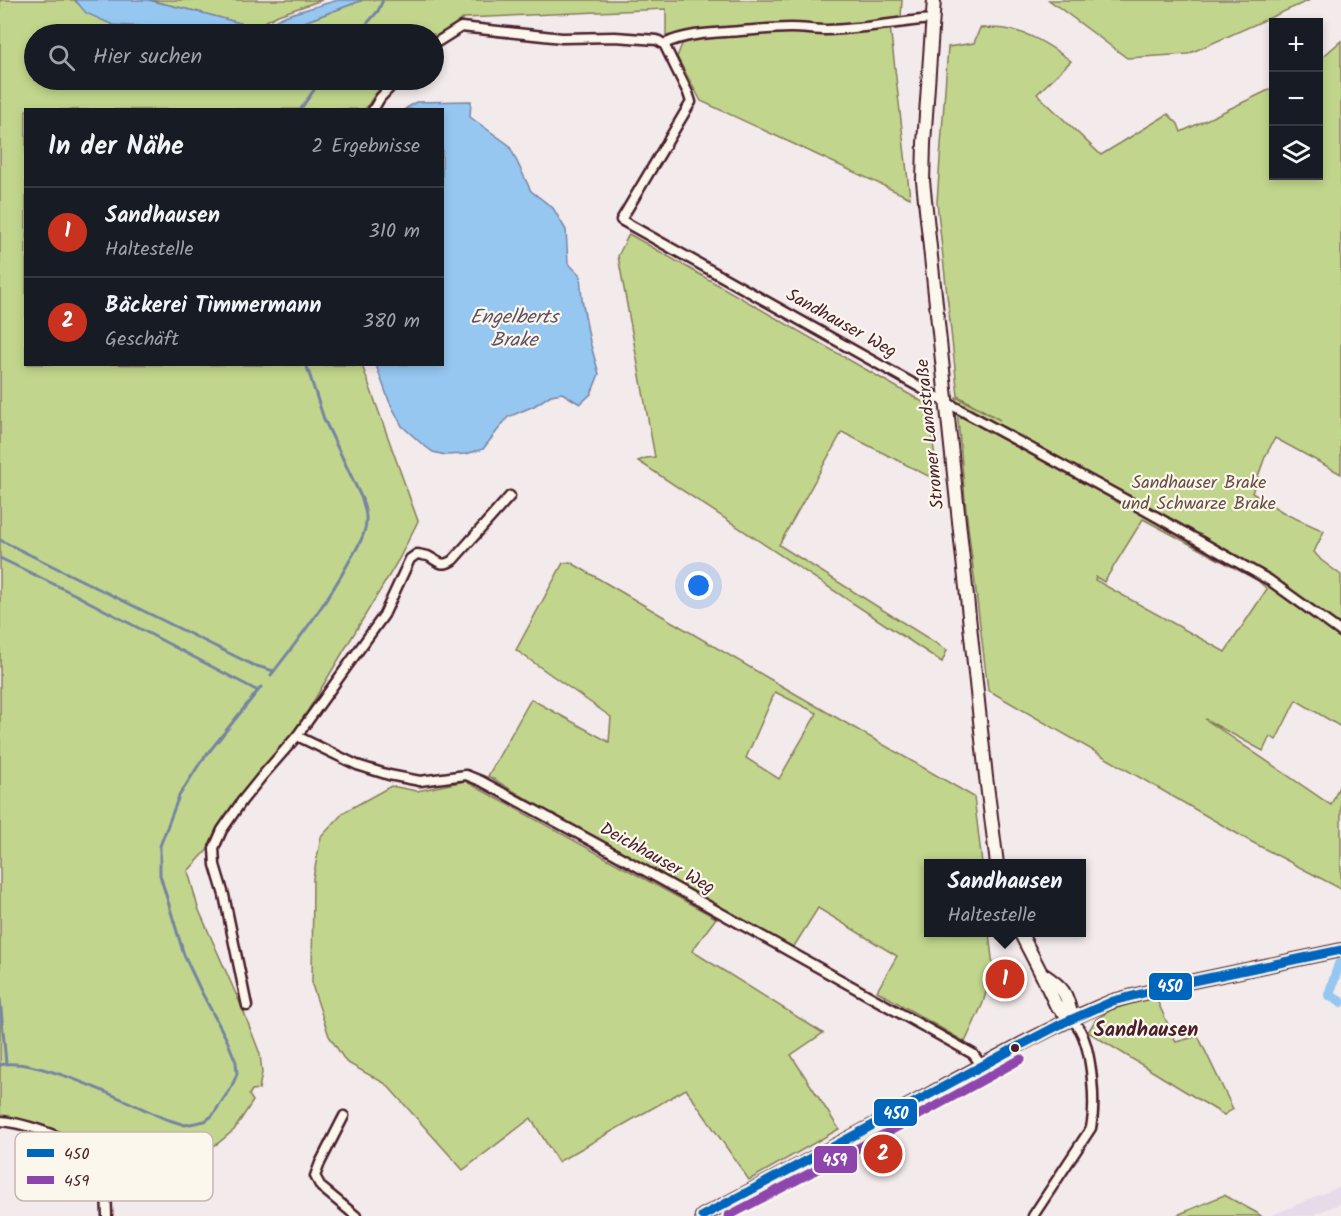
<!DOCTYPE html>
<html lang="de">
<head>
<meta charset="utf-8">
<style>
	:root { --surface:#171b24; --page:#20242c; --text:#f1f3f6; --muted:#9ea1a6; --line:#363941; --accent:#c8321e }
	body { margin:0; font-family:Kalam,sans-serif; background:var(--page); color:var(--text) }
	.controls { position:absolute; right:18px; top:18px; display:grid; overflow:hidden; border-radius:0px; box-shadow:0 3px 9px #0003 }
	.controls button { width:54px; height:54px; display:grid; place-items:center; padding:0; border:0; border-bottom:2px solid var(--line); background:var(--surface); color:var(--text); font:30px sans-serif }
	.you { position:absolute; left:699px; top:586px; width:21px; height:21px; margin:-15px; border:4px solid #fff; border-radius:50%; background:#1a73e8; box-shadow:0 0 0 9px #1a73e833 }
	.badge { display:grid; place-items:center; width:39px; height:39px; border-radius:50%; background:var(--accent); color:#fff; font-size:20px; font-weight:700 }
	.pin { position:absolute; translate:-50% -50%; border:3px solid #fff; box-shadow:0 2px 6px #0006 }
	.popup { position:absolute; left:924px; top:859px; width:162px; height:78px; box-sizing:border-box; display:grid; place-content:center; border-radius:0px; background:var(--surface); filter:drop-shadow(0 2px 4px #0005); font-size:20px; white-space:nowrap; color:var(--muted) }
	.popup b { font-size:22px; color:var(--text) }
	.popup::after { content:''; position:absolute; left:50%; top:100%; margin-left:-12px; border:12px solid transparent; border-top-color:var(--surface) }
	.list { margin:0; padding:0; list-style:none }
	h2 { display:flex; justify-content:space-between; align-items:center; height:78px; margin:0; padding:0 24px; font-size:26px }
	h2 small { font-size:20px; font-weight:400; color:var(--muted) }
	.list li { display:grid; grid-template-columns:39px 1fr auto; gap:18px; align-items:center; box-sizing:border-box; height:90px; padding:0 24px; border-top:2px solid var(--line) }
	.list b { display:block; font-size:22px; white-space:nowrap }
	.list p { margin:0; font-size:20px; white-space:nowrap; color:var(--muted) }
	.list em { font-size:20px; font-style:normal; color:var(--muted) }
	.icon { flex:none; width:33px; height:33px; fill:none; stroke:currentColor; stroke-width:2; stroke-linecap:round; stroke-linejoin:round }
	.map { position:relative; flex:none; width:1341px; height:1216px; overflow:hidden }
	.search { position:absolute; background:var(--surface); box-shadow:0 3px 9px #0003; left:24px; top:24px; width:420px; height:66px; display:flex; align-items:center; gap:15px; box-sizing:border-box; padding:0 21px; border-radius:33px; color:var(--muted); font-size:22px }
	.panel { position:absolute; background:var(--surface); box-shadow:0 3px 9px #0003; left:24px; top:108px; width:420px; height:258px; border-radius:0px }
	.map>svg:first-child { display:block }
	.built { fill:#e7dbea }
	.green { fill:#c1d68c; stroke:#867a5c; stroke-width:1.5; fill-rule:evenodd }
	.water { fill:#95c7f1; stroke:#7784a2; stroke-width:1.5 }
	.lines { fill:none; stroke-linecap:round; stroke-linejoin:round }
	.stream { stroke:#7784a2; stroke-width:3 }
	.canal { stroke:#95c7f1; stroke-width:10 }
	.street-casing { stroke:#4a1f2b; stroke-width:13 }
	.secondary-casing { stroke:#4a1f2b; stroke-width:16 }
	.street { stroke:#fbf7ec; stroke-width:8 }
	.secondary { stroke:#fbf7ec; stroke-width:12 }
	.bus-1-casing { stroke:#fbf7ec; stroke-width:14 }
	.bus-2-casing { stroke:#fbf7ec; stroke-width:14 }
	.bus-1 { stroke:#0065bd; stroke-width:9 }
	.bus-2 { stroke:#8e44ad; stroke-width:9 }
	.bus-dot { fill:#4a1f2b; stroke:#fbf7ec; stroke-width:2 }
	.labels { text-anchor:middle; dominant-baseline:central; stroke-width:4.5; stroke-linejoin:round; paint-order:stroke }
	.street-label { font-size:18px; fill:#4a1f2b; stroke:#fbf7ec }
	.park-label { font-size:18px; fill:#684d43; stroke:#fbf7ec }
	.water-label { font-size:20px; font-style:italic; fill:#605166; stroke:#fbf7ec }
	.neighbourhood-label { font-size:20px; font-weight:bold; fill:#4a1f2b; stroke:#fbf7ec }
	.key { fill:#fbf7ec; stroke:#c6b6b2; stroke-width:1.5 }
	.key-label { font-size:16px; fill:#4a1f2b }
	.line-badge { stroke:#fbf7ec; stroke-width:2 }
	.badge-label { font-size:16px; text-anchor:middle; font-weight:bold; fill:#fff }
</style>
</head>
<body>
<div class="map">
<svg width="1341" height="1216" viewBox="0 0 1341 1216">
	<rect width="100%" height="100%" fill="#f2eaeb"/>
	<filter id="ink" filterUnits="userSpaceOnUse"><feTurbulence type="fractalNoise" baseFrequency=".0167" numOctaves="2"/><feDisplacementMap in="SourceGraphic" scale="12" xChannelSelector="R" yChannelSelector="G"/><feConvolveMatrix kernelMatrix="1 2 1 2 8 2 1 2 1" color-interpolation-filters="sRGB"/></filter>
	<g filter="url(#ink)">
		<!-- built -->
		<path class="built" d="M1341 1186V1203L1311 1216H1270Z"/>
		<!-- green -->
		<g class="green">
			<path d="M0 0H75L76 2 113 25 150 27 184 34H34V80H386L365 109 26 110V364L362 365 418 521 399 559 292 737 211 846 188 871 198 908 243 1010 260 1054 262 1073 259 1089 252 1090 249 1095 253 1101 234 1130 217 1144 198 1151 146 1158 109 1159 93 1148 27 1121 11 1117H0Z"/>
			<path d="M148 0H322L278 15 259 25H247L199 12Z"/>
			<path d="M363 0H902L901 18 850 25 717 30 666 36V9L464 18 434 40V34H276L280 31Z"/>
			<path d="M1049 0H1310L1188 54 1127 58Z"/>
			<path d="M890 26 910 198 701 101 677 57 682 44 692 40 792 32 823 34 851 33Z"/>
			<path d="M980 28C989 28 997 28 1005 29 1030 32 1052 47 1071 61L1037 94 1101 155 1168 114 1178 124 1181 132 1273 88 1274 176H1318L1319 60 1341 41V474L1275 438 1265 457 1252 493 1286 514 1324 531 1314 552 1321 560 1341 575V620L1339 624 1341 626V727L1296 700 1276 740 1270 736 1263 751 1205 719 1331 805 1341 782V889L1250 841 988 690 966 510 956 397 1000 420 958 396 937 202 948 47 974 43ZM1143 519 1257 580 1267 589 1225 652 1095 580 1096 577 1104 582Z"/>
			<path d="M629 234 928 405 938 481 842 432 779 545 947 650 942 662 638 461 646 458 655 457 618 256Z"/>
			<path d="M570 562 780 685 974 797 982 863 928 864V932L989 933 993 967 983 1003 965 1042 877 991 897 956 818 908 791 951 720 912 488 776 531 699 609 742 611 717 516 650 563 563ZM775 692 817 713 779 779 746 758Z"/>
			<path d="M465 781 716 918 692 951 823 1033 791 1055 839 1129 749 1180 686 1089 558 1162 531 1118 463 1170 386 1084 346 1062 329 1036 312 985 313 878 321 837 344 812 391 786 417 791Z"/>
			<path d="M1155 996 1176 1042 1198 1036 1233 1109 1224 1115 1088 1032 1096 1019 1111 1010Z"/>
			<path d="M1224 1195 1257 1213 1261 1216H1175Z"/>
		</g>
		<!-- water -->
		<g class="water">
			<path d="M75 0H148L199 12 247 25H259L272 22 287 15 338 0H363L280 31 276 34H184L150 27 113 25 86 13Z"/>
			<path d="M471 101 470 117 509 145 531 191 553 208 566 230 568 263 580 275 582 300 590 342 599 374 591 394 580 404 562 393 551 395 534 406 508 417 483 449 466 454 445 455 433 452 422 444 402 426 389 401 376 365 442 364V110L405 109 416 102Z"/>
		</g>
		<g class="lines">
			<!-- stream -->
			<g class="stream">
				<path d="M358 34 378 11 383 0"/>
				<path d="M300 110 321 80"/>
				<path d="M0 540 253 665 274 671"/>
				<path d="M0 558 74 594 258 691"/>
				<path d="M271 675C300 638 328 601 350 560 357 548 365 536 366 522 367 513 364 507 362 499L324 419 306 364"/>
				<path d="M0 999 6 1063"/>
				<path d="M0 1065C35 1055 131 1104 166 1119L185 1125 205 1121 212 1116 231 1088 237 1074 236 1062 227 1040 201 991 184 955 160 875V846L179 796 200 763 261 687"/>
			</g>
			<!-- canal -->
			<path class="canal" d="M1341 964H1339L1329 995 1341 1002"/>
			<!-- street casing -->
			<g class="street-casing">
				<g id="street">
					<path d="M434 44 461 27 562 38 615 37 657 40 664 44"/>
					<path d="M664 44 688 93 691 102 621 220 946 402 1139 507 1269 580 1341 632"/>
					<path d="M664 44C687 33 715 33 740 31 757 30 774 28 790 28 803 28 815 30 827 30 862 29 897 22 932 19"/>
					<path d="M373 110 380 98 397 80"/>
					<path d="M297 736 357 765 389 775 420 781 466 775 481 781 599 845 973 1054 982 1066"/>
					<path d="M247 1006 224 895 215 865 214 848 222 830 242 801 263 775 297 736 384 615 410 559 417 554C419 554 426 556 428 556 438 561 441 568 453 560L510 496"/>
					<path d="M344 1116 320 1163 315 1176 321 1187 356 1216"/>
					<path d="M0 1121C29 1123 85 1145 108 1163L106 1186 107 1216"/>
					<path d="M1033 1216 1091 1128C1096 1104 1092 1052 1080 1030 1078 1026 1074 1022 1072 1019"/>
				</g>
			</g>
			<!-- secondary casing -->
			<g class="secondary-casing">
				<g id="secondary">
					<path d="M934 0 924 143 923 181 986 777 997 864"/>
					<path d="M1020 932 1041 973 1056 1005 1072 1019"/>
					<path d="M1041 973C1064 988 1067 992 1072 1019"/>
					<path d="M702 1216C775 1178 847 1140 919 1100 983 1065 1046 1028 1113 1001L1179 984 1341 950"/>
				</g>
			</g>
			<!-- street -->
			<use href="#street" class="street"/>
			<!-- secondary -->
			<use href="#secondary" class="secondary"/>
			<!-- bus-1 casing -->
			<g class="bus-1-casing">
				<path id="bus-1" d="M702 1216 838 1144 1015 1048 1063 1023 1113 1001 1179 984 1341 950"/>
			</g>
			<!-- bus-2 casing -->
			<g class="bus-2-casing">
				<path id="bus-2" d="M728 1216 881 1136 1021 1059"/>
			</g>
			<!-- bus-1 -->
			<use href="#bus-1" class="bus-1"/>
			<!-- bus-2 -->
			<use href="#bus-2" class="bus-2"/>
		</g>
	</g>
	<!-- markers -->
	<circle class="bus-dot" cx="1015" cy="1048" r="5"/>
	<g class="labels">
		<!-- street labels -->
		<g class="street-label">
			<text transform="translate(841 324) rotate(29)">Sandhauser Weg</text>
			<text transform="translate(931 434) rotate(-96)">Stromer Landstraße</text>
			<text transform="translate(657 859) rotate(29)">Deichhauser Weg</text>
		</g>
		<!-- park labels -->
		<g class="park-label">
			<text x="1199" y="483">Sandhauser Brake<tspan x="1199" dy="21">und Schwarze Brake</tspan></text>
		</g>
		<!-- water labels -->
		<g class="water-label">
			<text x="514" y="318">Engelberts<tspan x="514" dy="23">Brake</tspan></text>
		</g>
		<!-- neighbourhood labels -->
		<g class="neighbourhood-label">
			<text x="1146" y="1031">Sandhausen</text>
		</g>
	</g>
	<!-- legend -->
	<rect x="15" y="1132" width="198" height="69" rx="9" class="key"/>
	<rect x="27" y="1149" width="27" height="8" fill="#0065bd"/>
	<rect x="27" y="1176" width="27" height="8" fill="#8e44ad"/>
	<g class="key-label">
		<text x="64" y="1159">450</text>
		<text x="64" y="1186">459</text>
	</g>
	<g class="line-badge">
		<rect x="1148" y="972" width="45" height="29" rx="6" fill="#0065bd"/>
		<rect x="873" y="1098" width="45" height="29" rx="6" fill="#0065bd"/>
		<rect x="813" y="1145" width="45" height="29" rx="6" fill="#8e44ad"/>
	</g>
	<g class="badge-label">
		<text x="1170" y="992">450</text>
		<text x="896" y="1119">450</text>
		<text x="835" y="1166">459</text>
	</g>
</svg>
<div class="controls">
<button>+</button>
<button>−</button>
<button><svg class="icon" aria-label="layers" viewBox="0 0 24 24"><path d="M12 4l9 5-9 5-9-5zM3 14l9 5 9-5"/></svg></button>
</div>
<div class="you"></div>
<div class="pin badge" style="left:1005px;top:979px">1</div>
<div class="popup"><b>Sandhausen</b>Haltestelle</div>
<div class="pin badge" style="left:883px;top:1154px">2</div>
<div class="search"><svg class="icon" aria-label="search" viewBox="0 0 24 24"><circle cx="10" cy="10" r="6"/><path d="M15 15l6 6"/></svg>Hier suchen</div>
<section class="panel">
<h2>In der Nähe<small>2 Ergebnisse</small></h2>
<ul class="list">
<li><span class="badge">1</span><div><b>Sandhausen</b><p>Haltestelle</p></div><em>310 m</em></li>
<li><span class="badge">2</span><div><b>Bäckerei Timmermann</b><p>Geschäft</p></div><em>380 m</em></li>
</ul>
</section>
</div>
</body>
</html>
